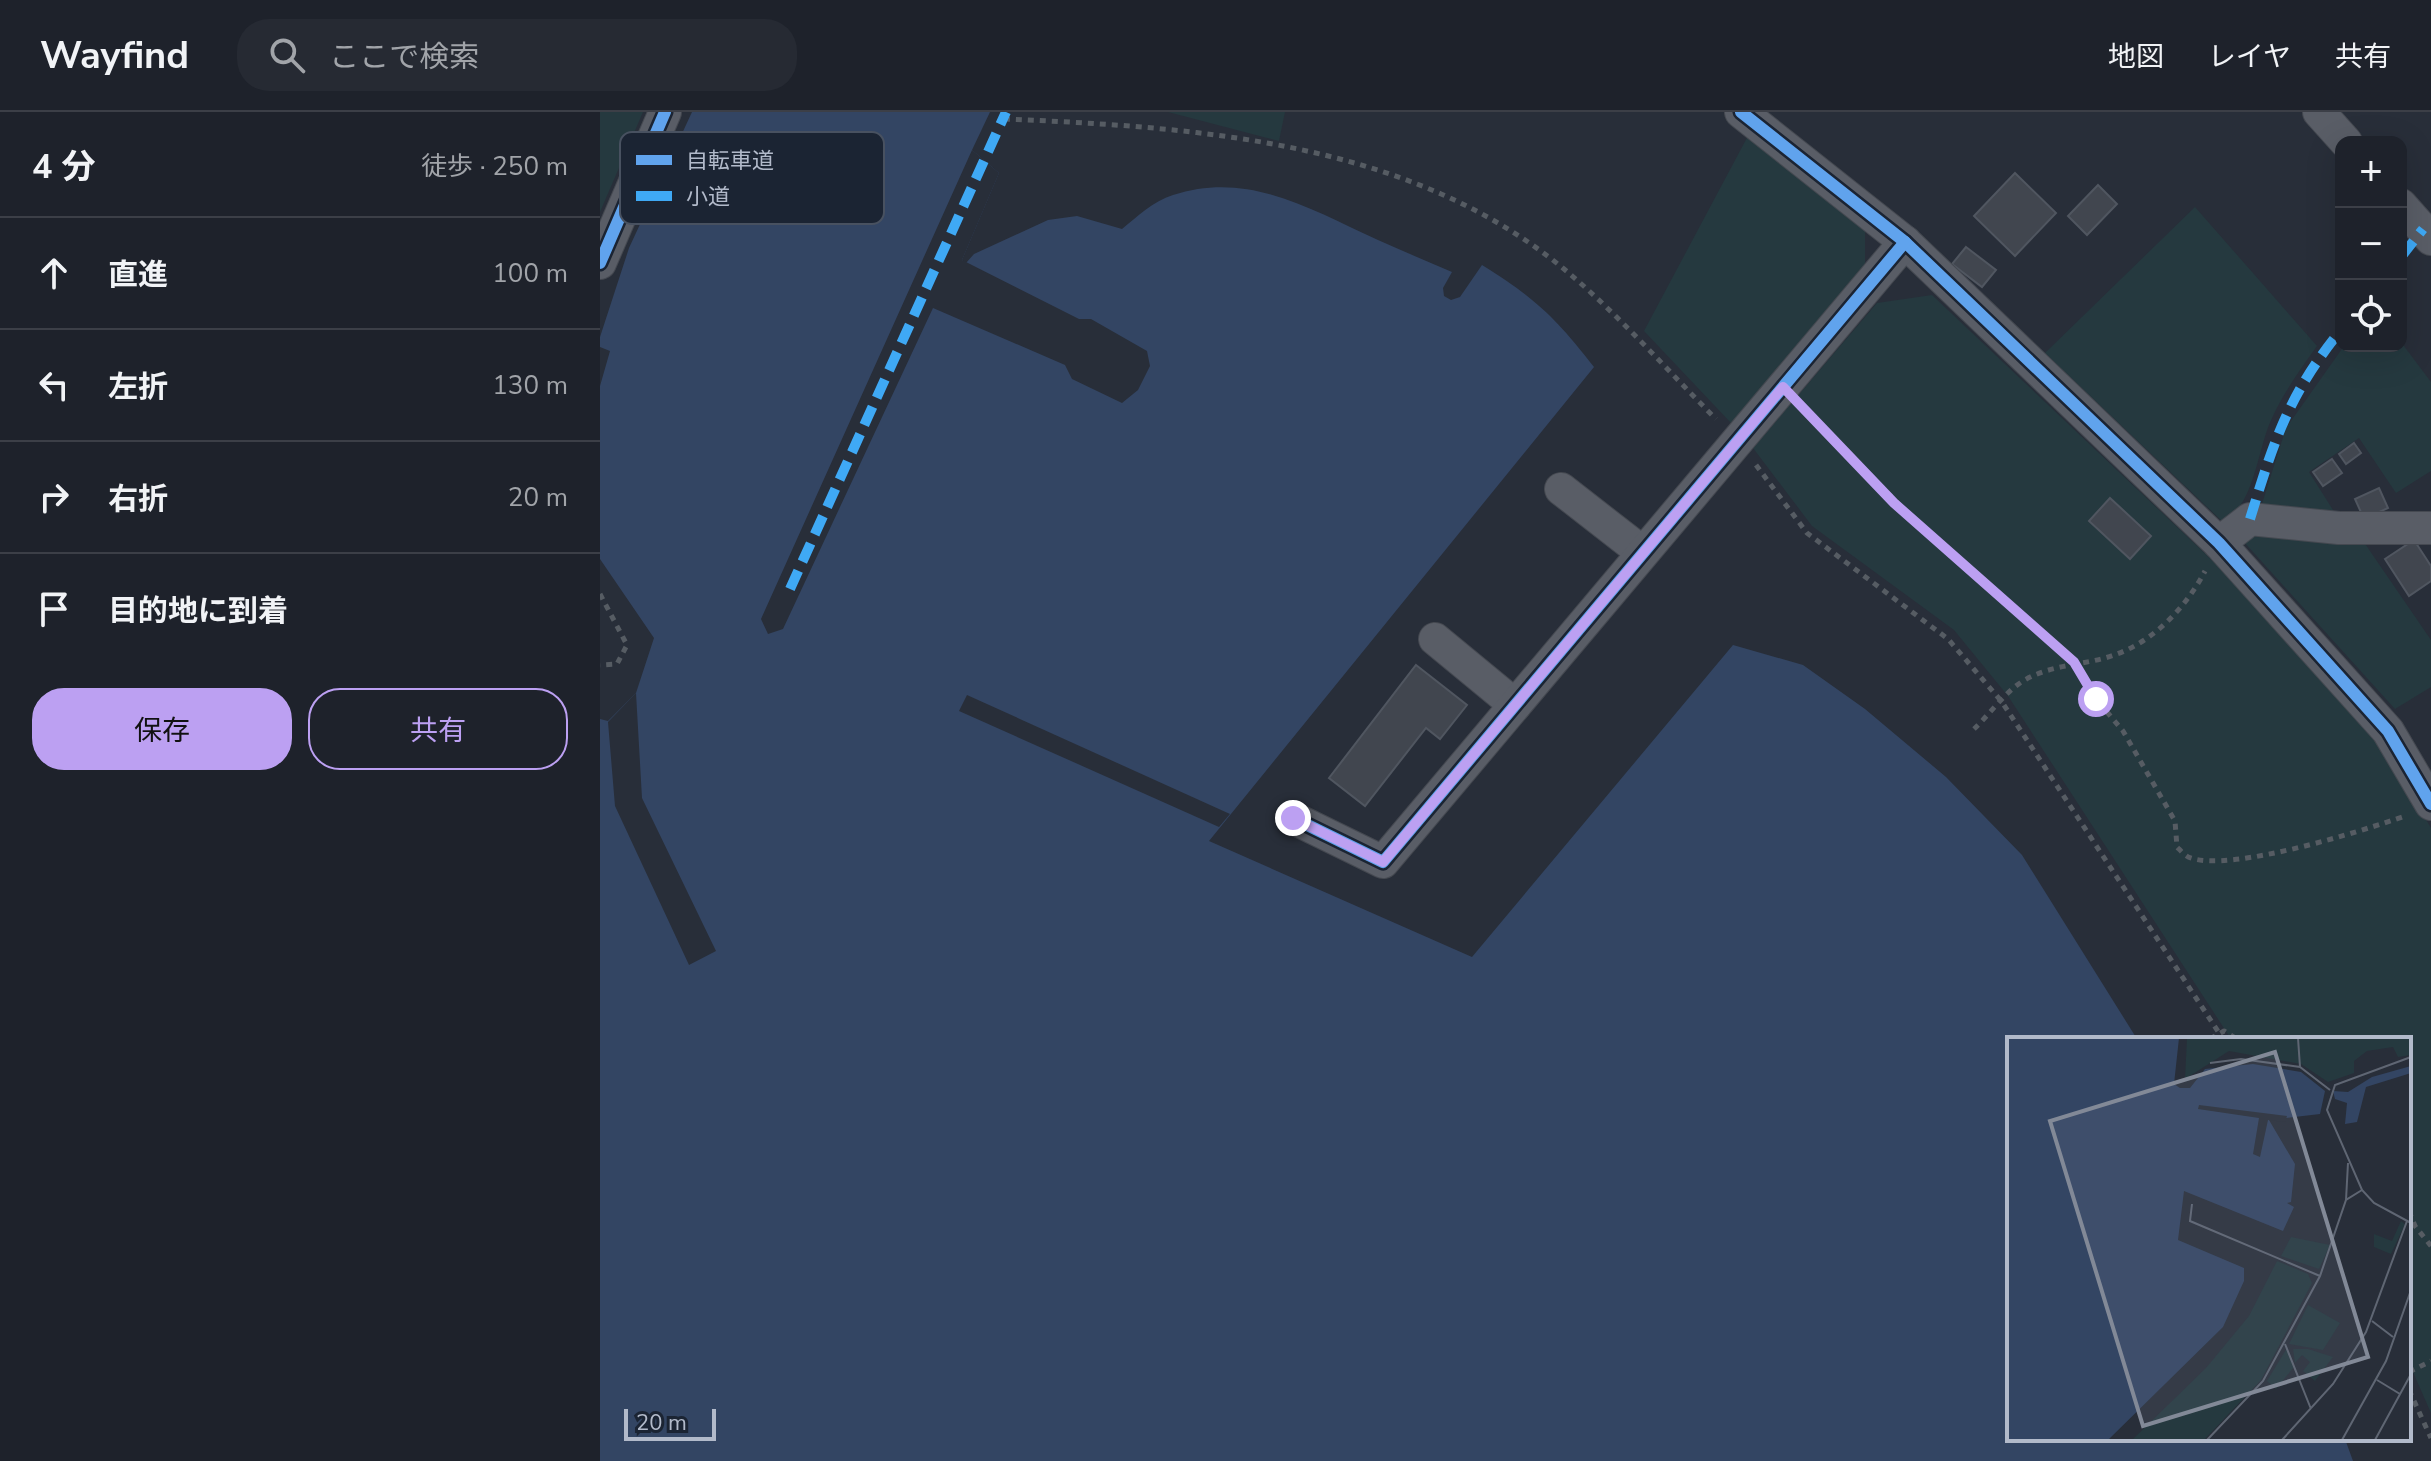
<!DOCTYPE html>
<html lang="ja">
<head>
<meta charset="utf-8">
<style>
	:root { --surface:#1e222b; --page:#262a33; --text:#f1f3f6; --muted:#a1a4a9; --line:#3c3f47; --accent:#bca0f2 }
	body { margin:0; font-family:"Nunito Sans","Noto Sans JP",sans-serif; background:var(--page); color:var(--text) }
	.controls { position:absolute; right:24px; top:24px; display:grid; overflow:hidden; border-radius:16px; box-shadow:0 8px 32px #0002 }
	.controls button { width:72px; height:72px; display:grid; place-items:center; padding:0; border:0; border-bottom:2px solid var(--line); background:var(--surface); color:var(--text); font:40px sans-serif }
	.scale { position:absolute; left:24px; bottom:20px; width:92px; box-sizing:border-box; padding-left:8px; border:4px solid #b2baca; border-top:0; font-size:22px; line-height:28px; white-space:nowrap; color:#b2baca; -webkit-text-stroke:6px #1b2433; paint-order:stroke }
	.stop { position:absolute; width:24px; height:24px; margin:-18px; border:6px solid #bca0f2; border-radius:50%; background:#fff }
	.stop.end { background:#bca0f2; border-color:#fff; box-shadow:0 2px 8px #0008 }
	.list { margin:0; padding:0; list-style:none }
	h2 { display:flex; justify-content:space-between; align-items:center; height:104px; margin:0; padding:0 32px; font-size:34px }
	h2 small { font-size:26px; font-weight:400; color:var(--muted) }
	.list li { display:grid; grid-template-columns:52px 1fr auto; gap:24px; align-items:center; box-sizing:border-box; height:112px; padding:0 32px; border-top:2px solid var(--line) }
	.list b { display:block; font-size:30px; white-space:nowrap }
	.list em { font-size:26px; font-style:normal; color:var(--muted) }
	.actions { display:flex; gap:16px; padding:24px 32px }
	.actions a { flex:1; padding:18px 0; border:2px solid var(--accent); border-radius:32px; text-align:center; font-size:28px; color:var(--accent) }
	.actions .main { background:var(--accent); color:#111 }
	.icon { flex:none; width:44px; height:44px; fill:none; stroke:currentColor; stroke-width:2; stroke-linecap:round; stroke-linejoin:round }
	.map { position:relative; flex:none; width:1831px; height:1349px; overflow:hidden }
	header { display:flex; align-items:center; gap:48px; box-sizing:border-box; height:112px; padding:0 40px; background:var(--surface); border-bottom:2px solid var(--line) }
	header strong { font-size:38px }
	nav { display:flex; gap:44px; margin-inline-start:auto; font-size:28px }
	.search { width:560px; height:72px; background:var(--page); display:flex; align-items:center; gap:20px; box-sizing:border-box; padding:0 28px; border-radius:32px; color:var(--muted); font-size:30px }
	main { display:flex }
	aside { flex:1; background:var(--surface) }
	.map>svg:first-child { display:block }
	.green { fill:#25393f }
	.water { fill:#334563 }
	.pier { fill:#282e39 }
	.building { fill:#41464f; stroke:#505660; stroke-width:2 }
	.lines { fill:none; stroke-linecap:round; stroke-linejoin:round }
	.minor-casing { stroke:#454951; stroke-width:34 }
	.path { stroke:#565c63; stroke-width:5; stroke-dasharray:6 6; stroke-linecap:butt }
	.minor { stroke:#595d66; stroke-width:32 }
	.quiet { stroke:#3fa9f5; stroke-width:10; stroke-dasharray:20 10; stroke-linecap:butt }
	.cycleway-casing { stroke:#1b2433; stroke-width:17 }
	.cycleway { stroke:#60a3ed; stroke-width:12 }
	.route { stroke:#bca0f2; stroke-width:10 }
	.inset-road { fill:none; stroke:#5f6673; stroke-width:2 }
	.view { fill:#828997; fill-opacity:0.15; stroke:#828997; stroke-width:4 }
	.inset-edge { fill:none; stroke:#b2baca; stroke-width:4 }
	.key { fill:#1b2433; stroke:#485160; stroke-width:2 }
	.key-label { font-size:22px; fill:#b2baca }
</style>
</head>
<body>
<header>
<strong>Wayfind</strong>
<div class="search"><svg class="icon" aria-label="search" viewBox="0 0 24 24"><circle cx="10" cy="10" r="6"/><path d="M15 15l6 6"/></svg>ここで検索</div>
<nav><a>地図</a><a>レイヤ</a><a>共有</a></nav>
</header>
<main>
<aside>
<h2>4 分<small>徒歩 · 250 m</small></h2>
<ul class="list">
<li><svg class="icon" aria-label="ahead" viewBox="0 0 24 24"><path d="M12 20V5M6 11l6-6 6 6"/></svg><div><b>直進</b></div><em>100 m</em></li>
<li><svg class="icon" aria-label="left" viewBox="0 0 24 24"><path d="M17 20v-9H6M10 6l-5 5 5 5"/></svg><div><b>左折</b></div><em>130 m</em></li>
<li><svg class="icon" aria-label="right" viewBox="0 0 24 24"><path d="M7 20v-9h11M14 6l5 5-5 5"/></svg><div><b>右折</b></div><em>20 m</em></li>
<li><svg class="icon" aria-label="arrive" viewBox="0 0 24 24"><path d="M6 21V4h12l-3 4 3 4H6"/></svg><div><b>目的地に到着</b></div></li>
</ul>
<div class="actions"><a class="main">保存</a><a>共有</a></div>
</aside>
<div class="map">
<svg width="1831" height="1349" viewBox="0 0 1831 1349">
	<rect width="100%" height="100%" fill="#282e39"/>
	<!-- green -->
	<g class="green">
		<path d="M0 0H43L0 100Z"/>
		<path d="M568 0H685L679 29Z"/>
		<path d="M1149 22 1221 76 1265 119V153L1131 311 1044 219Z"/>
		<path d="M1595 95 1717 234C1699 259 1681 284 1669 313 1656 347 1654 389 1624 411L1445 241Z"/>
		<path d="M1332 183 1613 449 1776 625 1831 716V1301L1809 1251V927H1631L1408 584 1354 518 1212 414 1153 336 1277 191Z"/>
		<path d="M1801 230 1831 270V359L1796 381 1759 326 1709 360 1740 409 1660 398 1686 316 1744 234H1801Z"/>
		<path d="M1665 419 1759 423 1831 528V575L1795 597 1644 430Z"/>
	</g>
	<!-- water -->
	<path class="water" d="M92 0H390L372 38 399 61 362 148 366 151 374 142 448 108 477 104 522 117C537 105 553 89 573 83 649 58 712 98 778 128 802 139 827 149 852 160L843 176 844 184 851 188 860 185 882 153C935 186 955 205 994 255L609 729 872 845 1133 533 1203 553 1265 597 1346 665 1422 743 1537 927H1409V1327H1745L1753 1349H0V607L8 609 36 581 54 526 0 447V274L10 239 0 235V225L29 136Z"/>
	<!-- pier -->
	<g class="pier">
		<path d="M372 38 399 61 362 148 479 207H491L547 239 550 254 538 278 522 291 472 267 465 253 333 196 183 517 168 522 161 507Z"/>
		<path d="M36 581 42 686 116 839 89 853 15 694 8 610Z"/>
		<path d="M367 583 630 702 619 715 359 599Z"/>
	</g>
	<!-- building -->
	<g class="building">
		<path d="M1415 61 1456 101 1415 144 1374 104Z"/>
		<path d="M1498 73 1517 92 1487 123 1468 104Z"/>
		<path d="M1366 135 1396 158 1382 175 1352 152Z"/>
		<path d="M1754 331 1761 341 1746 352 1739 342Z"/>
		<path d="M1732 347 1742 361 1723 374 1713 360Z"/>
		<path d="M1779 376 1788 396 1764 407 1755 387Z"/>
		<path d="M1510 386 1551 424 1530 447 1489 409Z"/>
		<path d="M1814 428 1831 454V469L1809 484 1785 447Z"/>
		<path d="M816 553 867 593 840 627 826 616 765 694 729 666Z"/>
	</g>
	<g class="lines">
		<!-- minor casing -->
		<g class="minor-casing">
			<g id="minor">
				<path d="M1141 0 1305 130 1619 431 1788 619 1831 692"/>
				<path d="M1719 0 1746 30"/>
				<path d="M1801 93 1831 127"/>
				<path d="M0 151 65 0"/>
				<path d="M961 377 1042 440"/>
				<path d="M1619 431 1650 407 1739 416H1831"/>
				<path d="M835 527 915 593"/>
				<path d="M693 706 783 750 1305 130"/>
			</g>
		</g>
		<!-- path -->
		<g class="path">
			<path d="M404 7C596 15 809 29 964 157 1018 202 1066 257 1116 307"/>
			<path d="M1203 295 1346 440 1474 550 1496 587 1523 619 1575 709 1577 735C1581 739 1586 745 1591 746 1632 760 1762 719 1805 704"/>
			<path d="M1156 353 1207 421 1348 527 1402 590 1623 927"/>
			<path d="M0 482 27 533 17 552 0 553"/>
			<path d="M1374 617C1389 603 1405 580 1423 569 1453 551 1486 554 1517 542 1555 528 1587 494 1605 459"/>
			<path d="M1610 927 1624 919 1637 927"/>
			<path d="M1809 1099 1815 1114 1831 1134"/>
			<path d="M1809 1260 1831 1249"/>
			<path d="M1809 1278 1831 1326"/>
		</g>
		<!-- minor -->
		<use href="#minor" class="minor"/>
		<!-- quiet -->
		<g class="quiet">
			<path d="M1801 145 1823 117"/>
			<path d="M1650 407C1674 329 1688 283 1741 218"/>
			<path d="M190 477 406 0"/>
		</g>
		<!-- cycleway casing -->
		<g class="cycleway-casing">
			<g id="cycleway">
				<path d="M1141 0 1305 130 1619 431 1788 619 1831 692"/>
				<path d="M0 151 65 0"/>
				<path d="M693 706 783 750 1305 130"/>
			</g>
		</g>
		<!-- cycleway -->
		<use href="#cycleway" class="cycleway"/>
	</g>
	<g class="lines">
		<!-- route -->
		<path class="route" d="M693 706 783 750 1183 275 1294 391 1474 550 1496 587"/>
	</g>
	<!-- overview -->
	<g transform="translate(1407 925)">
		<rect width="404" height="404" fill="#282e39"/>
		<path d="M180 1H404V18L391 20 386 10 360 14 347 24V36L321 45 294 27 222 14 178 42ZM394 184 398 187 384 217 367 210V197L385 204ZM284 200 323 208 312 232 274 219ZM270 224 301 237 305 246 254 343 197 403H125L199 331 242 279ZM301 268 333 286 316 313 282 307ZM280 311 287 330 269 352 260 344ZM286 312H301L326 320 308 344 296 334 303 325 295 318 288 326Z" fill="#25393f"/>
		<path d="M0 1H172L167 47 173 51H183L198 32 246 27 294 35 318 54 313 77 262 83 288 127 284 165 280 166 287 170 276 194 177 154 171 203 237 231V244L216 290 101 403H0ZM404 29V36L359 50 350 85 338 87 340 66 328 62 326 54 341 55 365 40Z" fill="#334563"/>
		<path d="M192 68 280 79 278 85 261 83 253 120 246 117 252 81 191 72Z" fill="#282e39"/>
		<path class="inset-road" d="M291 1 293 30M404 20 328 48 320 73 355 153 367 166 404 186M203 26 234 22 293 30 323 53M339 163 341 126M185 167 183 184 313 239M365 284 386 300M278 307 304 372M370 343 393 357M200 403 256 344 313 239 339 163 355 153M275 403 326 347 359 295 400 184M335 403 379 324 404 253M368 403 404 337"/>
		<path class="view" d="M268 15 361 320 136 389 43 84Z"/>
		<rect width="404" height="404" class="inset-edge"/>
	</g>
	<!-- legend -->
	<rect x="20" y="20" width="264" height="92" rx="12" class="key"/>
	<rect x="36" y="43" width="36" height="10" fill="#60a3ed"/>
	<rect x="36" y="79" width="36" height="10" fill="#3fa9f5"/>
	<g class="key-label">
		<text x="86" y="56">自転車道</text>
		<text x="86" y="92">小道</text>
	</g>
</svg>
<div class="controls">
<button>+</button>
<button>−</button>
<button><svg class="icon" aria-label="locate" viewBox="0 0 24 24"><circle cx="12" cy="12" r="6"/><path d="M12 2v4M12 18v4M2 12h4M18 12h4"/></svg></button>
</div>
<div class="scale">20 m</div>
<div class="stop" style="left:1496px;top:587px"></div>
<div class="stop end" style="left:693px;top:706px"></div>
</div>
</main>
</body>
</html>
